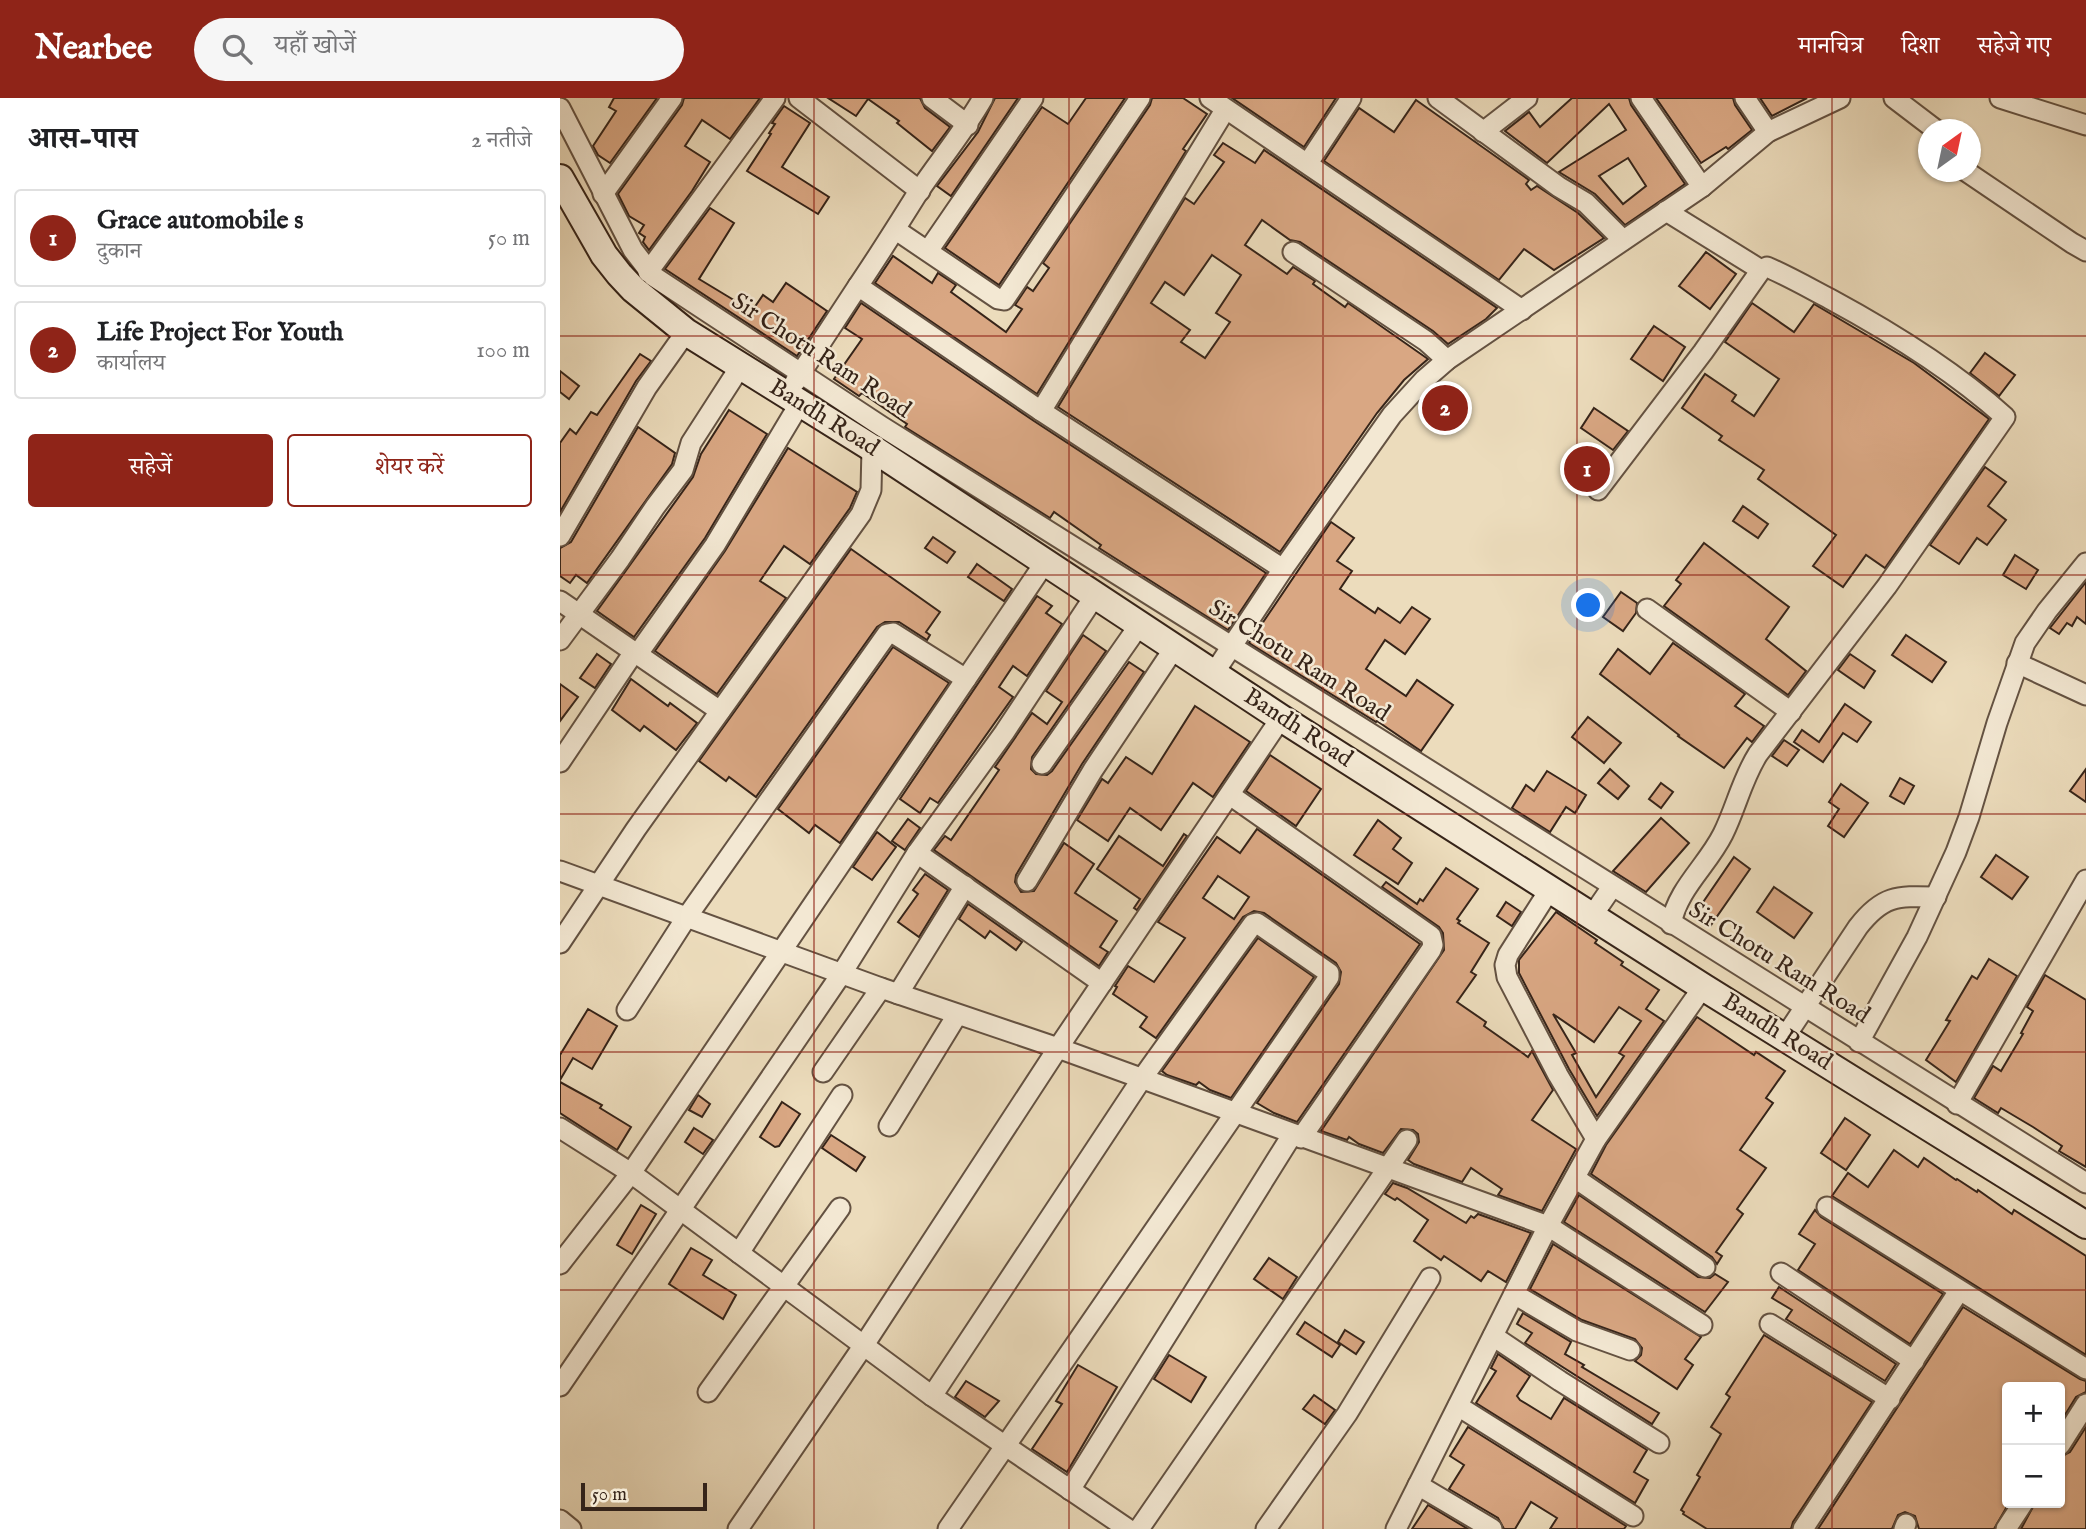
<!DOCTYPE html>
<html lang="hi">
<head>
<meta charset="utf-8">
<style>
	:root { --surface:#fff; --page:#f6f6f6; --text:#202124; --muted:#757577; --line:#e0e0e0; --accent:#8f2418 }
	body { margin:0; font-family:"IM FELL English","Noto Serif Devanagari",serif; background:var(--page); color:var(--text) }
	.controls { position:absolute; right:21px; bottom:21px; display:grid; overflow:hidden; border-radius:7px; box-shadow:0 2px 5px #0004 }
	.controls button { width:63px; height:63px; display:grid; place-items:center; padding:0; border:0; border-bottom:2px solid var(--line); background:var(--surface); color:var(--text); font:35px sans-serif }
	.compass { position:absolute; left:1358px; top:21px; width:63px; height:63px; border-radius:50%; background:var(--surface); box-shadow:0 2px 5px #0004; rotate:33deg }
	.scale { position:absolute; left:21px; bottom:18px; width:126px; box-sizing:border-box; padding-left:7px; border:4px solid #362419; border-top:0; font-size:19px; line-height:24px; white-space:nowrap; color:#362419; -webkit-text-stroke:5px #f3e8d3; paint-order:stroke }
	.you { position:absolute; left:1029px; top:508px; width:24px; height:24px; margin:-18px; border:5px solid #fff; border-radius:50%; background:#1a73e8; box-shadow:0 0 0 10px #1a73e833 }
	.badge { display:grid; place-items:center; width:46px; height:46px; border-radius:50%; background:var(--accent); color:#fff; font-size:23px; font-weight:700 }
	.pin { position:absolute; translate:-50% -50%; border:4px solid #fff; box-shadow:0 2px 7px #0006 }
	.list { margin:0; padding:0; list-style:none }
	h2 { display:flex; justify-content:space-between; align-items:center; height:91px; margin:0; padding:0 28px; font-size:30px }
	h2 small { font-size:23px; font-weight:400; color:var(--muted) }
	.list li { display:grid; grid-template-columns:46px 1fr auto; gap:21px; align-items:center; box-sizing:border-box; height:98px; margin:0 14px 14px; padding:0 14px; border:2px solid var(--line); border-radius:7px }
	.list b { display:block; font-size:26px; white-space:nowrap }
	.list p { margin:0; font-size:23px; white-space:nowrap; color:var(--muted) }
	.list em { font-size:23px; font-style:normal; color:var(--muted) }
	.actions { display:flex; gap:14px; padding:21px 28px }
	.actions a { flex:1; padding:16px 0; border:2px solid var(--accent); border-radius:7px; text-align:center; font-size:24px; color:var(--accent) }
	.actions .main { background:var(--accent); color:#fff }
	.icon { flex:none; width:38px; height:38px; fill:none; stroke:currentColor; stroke-width:2; stroke-linecap:round; stroke-linejoin:round }
	.map { position:relative; flex:none; width:1526px; height:1431px; overflow:hidden }
	header { display:flex; align-items:center; gap:42px; box-sizing:border-box; height:98px; padding:0 35px; background:var(--accent); color:#fff }
	header strong { font-size:33px }
	nav { display:flex; gap:38px; margin-inline-start:auto; font-size:24px }
	.search { width:490px; height:63px; background:var(--page); display:flex; align-items:center; gap:18px; box-sizing:border-box; padding:0 24px; border-radius:38px; color:var(--muted); font-size:26px }
	main { display:flex }
	aside { flex:1; background:var(--surface) }
	.map>svg:first-child { display:block }
	.building { fill:#d9a783; stroke:#362419; stroke-width:2; fill-rule:evenodd }
	.lines { fill:none; stroke-linecap:round; stroke-linejoin:round }
	.street-casing { stroke:#645242; stroke-width:23 }
	.secondary-casing { stroke:#362419; stroke-width:30 }
	.street { stroke:#f3e8d3; stroke-width:19 }
	.secondary { stroke:#f3e8d3; stroke-width:26 }
	.grid { fill:none; stroke:#8f2418; stroke-width:2; stroke-opacity:0.55 }
	.labels { text-anchor:middle; dominant-baseline:central; stroke-width:5; stroke-linejoin:round; paint-order:stroke }
	.street-label { font-size:24px; fill:#362419; stroke:#f3e8d3 }
</style>
</head>
<body>
<header>
<strong>Nearbee</strong>
<div class="search"><svg class="icon" aria-label="search" viewBox="0 0 24 24"><circle cx="10" cy="10" r="6"/><path d="M15 15l6 6"/></svg>यहाँ खोजें</div>
<nav><a>मानचित्र</a><a>दिशा</a><a>सहेजे गए</a></nav>
</header>
<main>
<aside>
<h2>आस-पास<small>2 नतीजे</small></h2>
<ul class="list">
<li><span class="badge">1</span><div><b>Grace automobile s</b><p>दुकान</p></div><em>50 m</em></li>
<li><span class="badge">2</span><div><b>Life Project For Youth</b><p>कार्यालय</p></div><em>100 m</em></li>
</ul>
<div class="actions"><a class="main">सहेजें</a><a>शेयर करें</a></div>
</aside>
<div class="map">
<svg width="1526" height="1431" viewBox="0 0 1526 1431">
	<rect width="100%" height="100%" fill="#ecdcbc"/>
	<filter id="stains"><feTurbulence type="fractalNoise" baseFrequency=".00286" numOctaves="4"/><feColorMatrix values="0 0 0 0 .2 0 0 0 0 .09 0 0 0 0 .02 0 0 0 .5 -.17"/></filter>
	<radialGradient id="worn" r=".72"><stop offset=".6" stop-color="#630" stop-opacity="0"/><stop offset="1" stop-color="#630" stop-opacity=".3"/></radialGradient>
	<!-- building -->
	<g class="building">
		<path d="M54 0H97L50 65 38 57 33 48 56 13 49 9Z"/>
		<path d="M124 0H200L170 41 142 22 125 48 150 64 132 93 89 152 83 144 85 139 79 135 84 127 69 118 58 96 122 7Z"/>
		<path d="M268 0H360L365 10 390 29 372 53 337 25 339 23 308 1 296 18Z"/>
		<path d="M435 0H458L391 98 377 88 418 34Z"/>
		<path d="M526 0H565L439 187 385 150 482 9 508 26Z"/>
		<path d="M592 0H623L647 16 623 51 626 53 477 296 315 185 333 158 372 185 378 175 396 187 391 194 446 234 462 211 455 207 467 189 473 193 489 170 483 165 590 7Z"/>
		<path d="M672 0H776L744 49Z"/>
		<path d="M1012 0H1069L1071 7 1125 86 1065 127 1035 96 999 74 1066 32 1049 6 987 65 945 33 969 14 980 29ZM1068 60 1086 88 1063 106 1039 78Z"/>
		<path d="M1096 0H1173L1175 7 1192 32 1168 51 1166 49 1141 65Z"/>
		<path d="M1200 0H1247L1212 18Z"/>
		<path d="M856 2 969 82 966 86 971 92 977 88 1018 115 1044 140 994 172 964 151 939 182 764 63 799 10 834 34Z"/>
		<path d="M224 8 250 25 222 69 269 99 258 116 187 73 211 36 209 35 215 26 212 25Z"/>
		<path d="M663 45 695 65 704 52 937 210 926 221 888 246 873 233 740 144 730 142 702 122 685 147 727 176 733 169 755 183 753 186 785 209 788 205 868 261 844 282 817 315 720 454 498 309 625 100 634 106 664 64 654 57ZM652 157 681 177 656 215 670 224 645 260 621 244 630 232 591 205 605 184 624 197Z"/>
		<path d="M150 110 174 125 139 181 192 213 203 197 213 204 226 185 267 213 237 258 105 171Z"/>
		<path d="M1146 154 1176 176 1150 211 1119 188Z"/>
		<path d="M301 205 474 323 706 475 668 532 539 450 541 447 494 414 490 420 345 329 347 326 302 295 299 298 274 281 302 241 285 230Z"/>
		<path d="M1192 205 1234 234 1254 206 1354 265 1429 321 1325 470 1306 457 1283 489 1253 468 1276 437 1198 381 1204 372 1159 342 1162 338 1122 310 1145 276 1176 297 1172 303 1194 318 1219 281 1165 244Z"/>
		<path d="M1094 228 1125 249 1103 283 1071 261Z"/>
		<path d="M1425 255 1455 277 1439 298 1410 275Z"/>
		<path d="M80 256 91 263 76 283 0 414V345L10 331 16 336 31 314 37 317Z"/>
		<path d="M0 273 19 288 9 301 0 294Z"/>
		<path d="M1034 310 1068 333 1053 352 1021 330Z"/>
		<path d="M169 312 207 336 145 440 74 539 37 513 133 379 141 356Z"/>
		<path d="M78 329 115 355 112 366 27 485 16 477 10 485 0 478V450L11 444Z"/>
		<path d="M228 350 297 394 290 410 250 466 224 448 200 483 226 500 157 596 95 553 165 453Z"/>
		<path d="M1425 369 1446 384 1428 408 1446 422 1427 447 1417 440 1399 466 1370 447Z"/>
		<path d="M1183 408 1208 426 1198 440 1173 423Z"/>
		<path d="M771 424 794 440 777 463 792 473 780 491 815 515 818 510 840 525 852 509 870 521 845 556 825 542 806 571 846 598 857 582 893 607 861 653 817 623 816 624 689 545Z"/>
		<path d="M373 439 395 454 387 465 365 450Z"/>
		<path d="M1144 445 1229 509 1206 541 1246 573 1228 597 1104 508 1121 486 1116 482Z"/>
		<path d="M291 451 380 514 366 534 370 537 367 542 339 524H325L317 529 196 699 169 679 166 683 139 663Z"/>
		<path d="M1455 457 1478 472 1466 491 1443 477Z"/>
		<path d="M417 466 452 491 444 503 408 479Z"/>
		<path d="M1526 484V526L1517 519 1512 528 1507 525 1499 536 1490 530Z"/>
		<path d="M1061 494 1077 505 1076 515 1063 533 1043 519Z"/>
		<path d="M477 498 492 508 486 515 502 526 467 578 453 568 439 589 453 599 378 705 370 700 360 715 340 701Z"/>
		<path d="M523 537 546 553 472 659 471 671 476 676 487 677 492 673 569 564 584 574 522 666 456 777 455 784 461 794 474 793 504 745 534 766 515 795 557 823 540 849 548 854 539 868 374 752 385 738 391 742 439 672 435 669 472 615 487 626 502 604 486 593Z"/>
		<path d="M1346 537 1386 564 1372 584 1332 557Z"/>
		<path d="M1113 545 1185 596 1175 608 1204 628 1192 644 1187 640 1164 670 1118 638 1119 637 1040 576 1058 551 1090 576Z"/>
		<path d="M333 549 389 585 280 745 255 727 249 735 218 711Z"/>
		<path d="M37 556 51 566 35 590 20 580Z"/>
		<path d="M1290 556 1315 573 1304 590 1278 572Z"/>
		<path d="M71 581 108 608 110 605 137 625 116 652 84 628 80 633 52 612Z"/>
		<path d="M0 586 18 599 0 623Z"/>
		<path d="M1285 606 1311 624 1297 644 1283 635 1263 664 1234 644 1242 632 1259 644Z"/>
		<path d="M635 608 690 644 653 699 633 685 601 732 570 710 548 743 517 722 542 681 548 685 566 659 592 676Z"/>
		<path d="M1028 619 1061 645 1044 665 1012 639Z"/>
		<path d="M1224 642 1239 652 1227 668 1212 658Z"/>
		<path d="M710 657 761 691 736 728 686 693Z"/>
		<path d="M1050 671 1069 688 1058 701 1038 685Z"/>
		<path d="M1526 671V704L1510 693Z"/>
		<path d="M987 673 1026 697 1015 715 1006 709 990 734 952 710 966 687 974 693Z"/>
		<path d="M1340 680 1354 688 1344 706 1330 698Z"/>
		<path d="M1101 685 1113 694 1101 710 1089 701Z"/>
		<path d="M1281 686 1308 705 1284 739 1268 728 1279 711 1269 704Z"/>
		<path d="M1101 720 1129 745 1086 794 1053 773Z"/>
		<path d="M348 721 360 730 345 752 332 743Z"/>
		<path d="M818 722 841 740 833 751 852 765 838 786 794 757Z"/>
		<path d="M697 731 860 846 737 1024 714 1015 697 1005 779 886 781 874 776 865 704 815 694 813 683 819 596 940 580 929 587 919 553 896 557 889 555 888 568 868 594 884 625 840 598 824 657 739 680 755ZM658 778 689 799 674 821 643 800Z"/>
		<path d="M317 734 336 749 312 782 293 769Z"/>
		<path d="M624 736 627 738 577 812 574 810 580 801 537 771 559 738 603 768Z"/>
		<path d="M1436 757 1468 779 1452 801 1421 779Z"/>
		<path d="M1174 759 1190 771 1151 827 1135 816Z"/>
		<path d="M886 770 918 791 897 821 900 823 898 825 929 845 911 874 916 877 897 904 926 924 924 928 968 959 972 953 993 992 972 1022 1016 1051 982 1113 938 1097 942 1091 911 1070 902 1084 854 1066 848 1062 859 1044 858 1036 853 1032 841 1031 823 1055 799 1046 789 1039 787 1042 761 1033 884 852 883 835 879 829 822 789 826 784 857 806 860 801 863 803Z"/>
		<path d="M365 776 388 792 359 839 338 824 358 796 353 792Z"/>
		<path d="M1214 789 1252 815 1234 840 1197 814Z"/>
		<path d="M946 804 961 814 952 828 937 818Z"/>
		<path d="M408 806 462 844 456 852 430 833 425 840 399 821Z"/>
		<path d="M996 814 1037 842 1035 845 1063 864 1061 867 1099 892 1086 911 1104 923 1037 1018 1009 971 959 875V862ZM1059 909 1081 923 1059 955 1064 958 1036 999 1012 957 1016 955 993 916 1034 944Z"/>
		<path d="M698 840 754 879 671 1000 650 992 639 984 636 987 607 977 602 973Z"/>
		<path d="M1429 861 1457 878 1396 984 1366 962 1390 923 1386 922 1412 878 1417 881Z"/>
		<path d="M1485 877 1526 902V1069L1499 1053 1502 1048 1473 1029 1441 1010 1438 1015 1414 1000 1433 968 1441 973 1463 936 1461 935 1473 913 1467 909Z"/>
		<path d="M28 911 57 928 32 971 13 960 0 982V957Z"/>
		<path d="M1137 919 1194 957 1196 954 1225 973 1206 1000 1213 1005 1180 1052 1206 1070 1177 1111 1183 1116 1156 1154 1162 1158 1157 1166 1152 1159 1031 1076 1046 1047Z"/>
		<path d="M0 984 42 1007 40 1010 71 1029 57 1052 0 1015Z"/>
		<path d="M138 997 150 1006 142 1019 129 1012Z"/>
		<path d="M222 1004 240 1016 219 1048 215 1049 200 1039Z"/>
		<path d="M1285 1020 1310 1037 1286 1072 1261 1055Z"/>
		<path d="M134 1030 153 1042 143 1056 125 1044Z"/>
		<path d="M271 1037 305 1059 296 1073 262 1050Z"/>
		<path d="M1334 1052 1358 1069 1364 1060 1396 1082 1397 1081 1417 1094 1418 1092 1452 1116 1454 1112 1526 1158V1257L1272 1098 1288 1075 1308 1089Z"/>
		<path d="M833 1085 847 1090 906 1125 911 1118 914 1120 918 1116 971 1135 946 1184 928 1173 921 1183 884 1158 881 1162 854 1143 868 1122 837 1100 835 1102 825 1096Z"/>
		<path d="M1019 1097 1138 1179 1150 1180 1155 1176 1168 1184 1145 1214 1004 1124Z"/>
		<path d="M81 1107 96 1116 72 1156 57 1147Z"/>
		<path d="M1255 1112 1261 1119 1383 1196 1350 1246 1238 1172 1255 1146 1239 1136Z"/>
		<path d="M993 1146 1141 1239 1125 1261 1133 1267 1117 1291 1075 1263 1081 1257 1082 1250 1075 1241 1022 1222 970 1191Z"/>
		<path d="M131 1150 152 1162 143 1177 176 1197 163 1221 109 1186Z"/>
		<path d="M709 1160 737 1179 723 1201 694 1181Z"/>
		<path d="M1219 1189 1336 1266 1325 1283 1226 1221 1232 1212 1212 1200Z"/>
		<path d="M1403 1209 1520 1281 1526 1283V1294L1516 1299 1500 1325V1289H1447L1449 1405 1434 1431H1359L1355 1418 1345 1414 1338 1417 1332 1431H1258Z"/>
		<path d="M963 1215 1011 1244 1005 1256 1024 1267 1022 1269 1099 1315 1092 1326 965 1245 972 1235 957 1226Z"/>
		<path d="M745 1224 780 1247 772 1259 737 1236Z"/>
		<path d="M785 1232 804 1244 796 1256 778 1244Z"/>
		<path d="M1204 1237 1312 1304 1233 1424 1231 1431H1147L1123 1416 1124 1414 1121 1412 1140 1379 1137 1377 1161 1336 1151 1329 1170 1299 1166 1296Z"/>
		<path d="M938 1256 970 1278 957 1298 960 1302 991 1321 1004 1300 1087 1352 1074 1374 1088 1382 1075 1405 916 1305 936 1273 931 1270Z"/>
		<path d="M609 1257 646 1279 631 1304 594 1281Z"/>
		<path d="M518 1267 557 1289 507 1374 472 1351 502 1306 496 1303Z"/>
		<path d="M406 1283 439 1303 425 1319 395 1299Z"/>
		<path d="M754 1297 775 1312 765 1326 743 1311Z"/>
		<path d="M908 1329 1066 1428 1064 1431H990L997 1420 971 1404 955 1431H944L938 1420 889 1391 904 1367 890 1358Z"/>
		<path d="M1526 1329V1431H1461L1475 1405H1500V1359L1510 1354Z"/>
		<path d="M868 1407 908 1431H852Z"/>
	</g>
	<g class="lines">
		<!-- street casing -->
		<g class="street-casing">
			<g id="street">
				<path d="M239 0 360 93"/>
				<path d="M372 0 408 27"/>
				<path d="M650 0 962 212"/>
				<path d="M878 0 999 89 1026 105 1063 142"/>
				<path d="M1081 0 1142 89"/>
				<path d="M1185 0 1208 34"/>
				<path d="M1334 0 1376 32"/>
				<path d="M1440 0 1526 27"/>
				<path d="M0 10 73 152 93 178 321 328 1526 1085"/>
				<path d="M923 34 967 0"/>
				<path d="M748 65 791 0"/>
				<path d="M1407 74 1512 145 1526 153"/>
				<path d="M43 96 112 0"/>
				<path d="M1106 113 1201 172"/>
				<path d="M336 132 438 201 444 202 580 0"/>
				<path d="M368 153 473 0"/>
				<path d="M733 154 866 243 887 262"/>
				<path d="M88 174 215 0"/>
				<path d="M298 188C319 157 339 125 359 93 380 62 404 33 423 0"/>
				<path d="M235 284 298 188 481 313 723 471"/>
				<path d="M481 313 665 12"/>
				<path d="M1038 392 1143 254 1201 172 1207 169C1228 178 1249 190 1270 201 1331 234 1393 272 1445 319L1327 488 1198 656C1182 681 1176 710 1163 736 1147 768 1118 790 1111 826"/>
				<path d="M0 438 87 289 126 234"/>
				<path d="M0 503 160 613"/>
				<path d="M1087 511 1231 614"/>
				<path d="M0 542 60 461 95 409 123 372 131 345 180 269"/>
				<path d="M77 557 155 447 240 305"/>
				<path d="M1457 565 1526 597"/>
				<path d="M654 575 723 471 832 317 864 282 887 262 1142 89 1208 34 1280 0"/>
				<path d="M0 664 74 554"/>
				<path d="M482 666 580 526"/>
				<path d="M670 697 871 838 873 847 871 852 741 1040"/>
				<path d="M357 755 542 885"/>
				<path d="M0 773 321 890 498 950 988 1128 1142 1227"/>
				<path d="M467 783 533 672 615 549"/>
				<path d="M990 791 948 857 945 867 947 879 998 977 1036 1041"/>
				<path d="M1032 818 1052 789"/>
				<path d="M0 845 76 731 301 416 311 392 312 350"/>
				<path d="M338 896 405 788"/>
				<path d="M67 912 126 820 327 536 333 535 406 581"/>
				<path d="M1225 939 1298 829C1323 797 1337 798 1376 799"/>
				<path d="M1299 944 1357 839 1396 754 1409 719 1437 625 1465 545 1487 513 1526 465"/>
				<path d="M263 974 321 890"/>
				<path d="M1397 1006 1526 782"/>
				<path d="M329 1028 397 917"/>
				<path d="M0 1030 71 1075 372 1298 568 1431"/>
				<path d="M1015 1080 1145 1169"/>
				<path d="M1267 1109 1526 1271"/>
				<path d="M179 1155 282 997"/>
				<path d="M0 1166 71 1075 486 463"/>
				<path d="M1221 1175 1354 1263"/>
				<path d="M954 1196 1017 1233 1070 1252"/>
				<path d="M1210 1226 1330 1301"/>
				<path d="M933 1238 1000 1283 1099 1345"/>
				<path d="M0 1288 282 875 357 755 444 635 536 496"/>
				<path d="M148 1294 280 1110"/>
				<path d="M372 1298 581 982 693 826 697 825 769 875V879L388 1431"/>
				<path d="M898 1308 1073 1418"/>
				<path d="M1500 1347 1526 1306"/>
				<path d="M858 1387 932 1431"/>
				<path d="M510 1392 732 1037"/>
				<path d="M0 1422 11 1431"/>
				<path d="M178 1431 304 1247 498 950 721 620"/>
				<path d="M579 1431 847 1042"/>
				<path d="M706 1431 787 1316 870 1180"/>
				<path d="M836 1431 988 1128 1036 1041 1143 889"/>
				<path d="M1243 1431 1399 1193"/>
				<path d="M1344 1431 1346 1426"/>
				<path d="M1446 1431 1463 1405"/>
			</g>
		</g>
		<!-- secondary casing -->
		<g class="secondary-casing">
			<path id="secondary" d="M0 80 44 157 59 176 73 191 126 234 312 350 721 620 1143 889 1526 1127"/>
		</g>
		<!-- street -->
		<use href="#street" class="street"/>
		<!-- secondary -->
		<use href="#secondary" class="secondary"/>
	</g>
	<!-- grid -->
	<path class="grid" d="M254 0V1431M509 0V1431M763 0V1431M1017 0V1431M1272 0V1431M0 238H1526M0 477H1526M0 716H1526M0 954H1526M0 1192H1526"/>
	<g class="labels">
		<!-- street labels -->
		<g class="street-label">
			<text transform="translate(261 258) rotate(33)">Sir Chotu Ram Road</text>
			<text transform="translate(264 320) rotate(32)">Bandh Road</text>
			<text transform="translate(739 563) rotate(32)">Sir Chotu Ram Road</text>
			<text transform="translate(738 630) rotate(33)">Bandh Road</text>
			<text transform="translate(1219 865) rotate(32)">Sir Chotu Ram Road</text>
			<text transform="translate(1217 934) rotate(32)">Bandh Road</text>
		</g>
	</g>
	<rect width="100%" height="100%" filter="url(#stains)"/>
	<rect width="100%" height="100%" fill="url(#worn)"/>
</svg>
<div class="controls">
<button>+</button>
<button>−</button>
</div>
<svg class="compass" viewBox="-18 -18 36 36"><path d="M0-13l5 13h-10z" fill="#e53935"/><path d="M0 13l5-13h-10z" fill="#757577"/></svg>
<div class="scale">50 m</div>
<div class="you"></div>
<div class="pin badge" style="left:1027px;top:371px">1</div>
<div class="pin badge" style="left:885px;top:310px">2</div>
</div>
</main>
</body>
</html>
